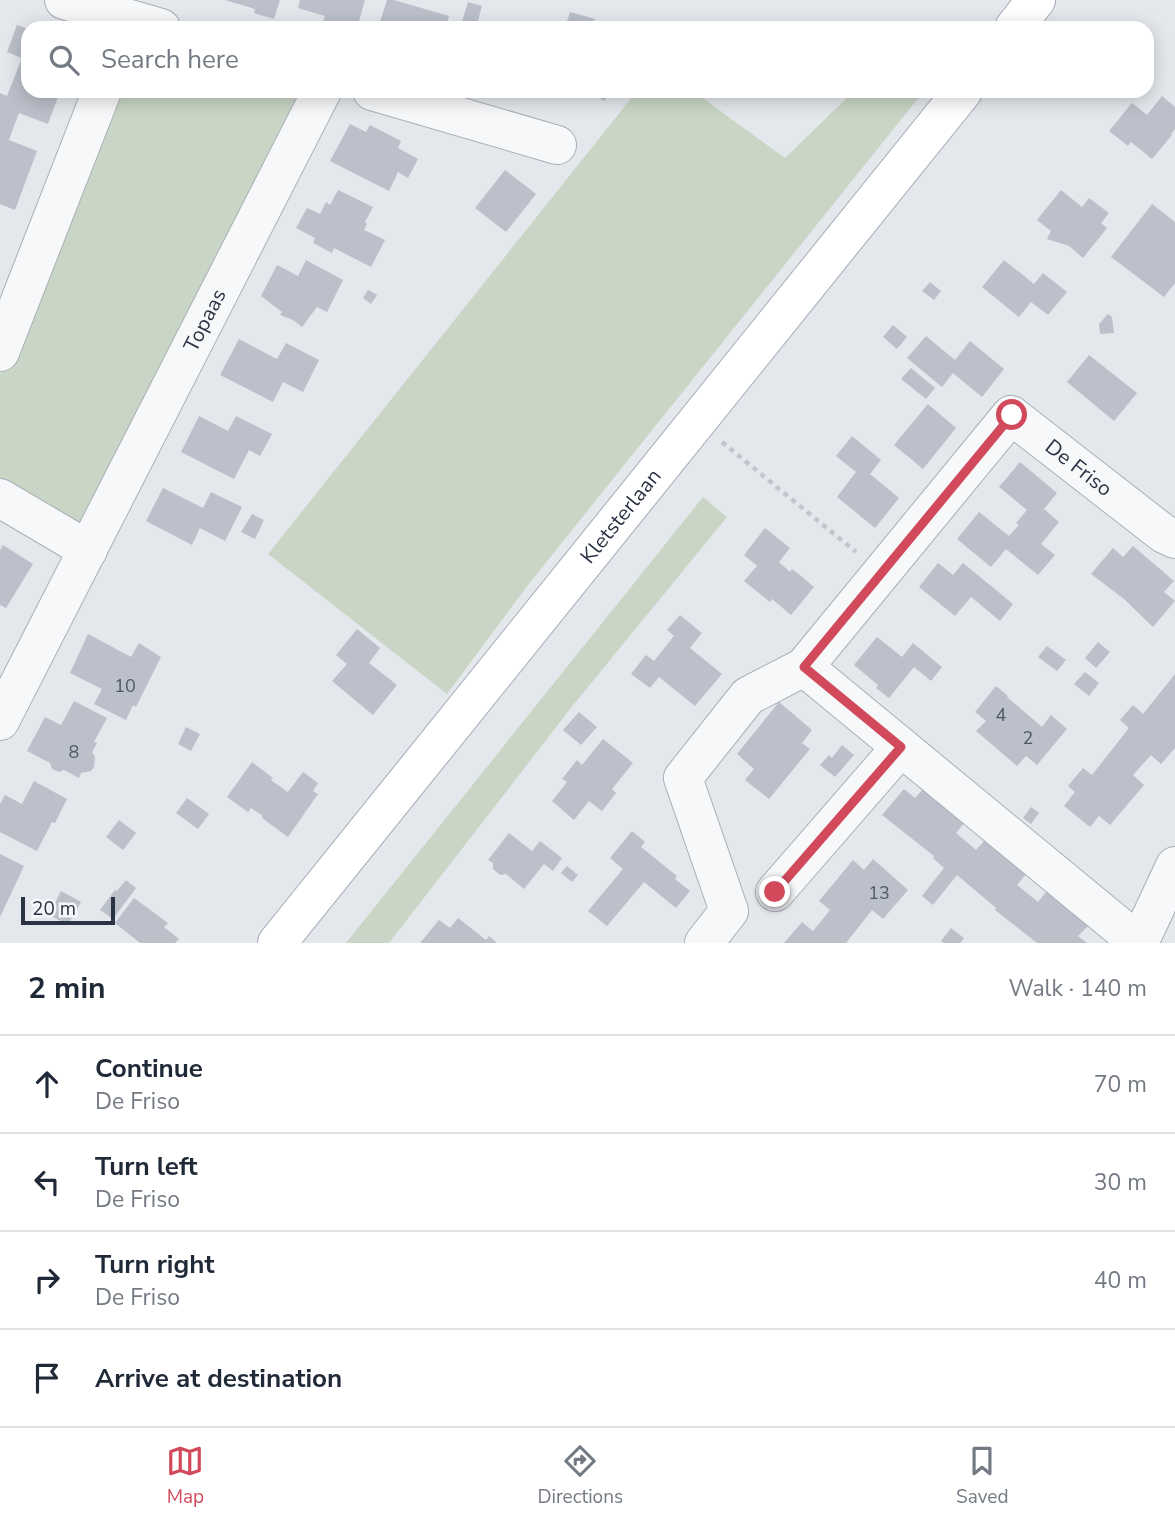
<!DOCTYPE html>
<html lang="en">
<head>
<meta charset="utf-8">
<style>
	:root { --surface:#fff; --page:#f6f6f7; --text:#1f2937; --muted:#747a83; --line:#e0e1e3; --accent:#d1495b }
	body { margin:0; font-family:"Nunito Sans",sans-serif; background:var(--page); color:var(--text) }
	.scale { position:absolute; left:21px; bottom:18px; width:94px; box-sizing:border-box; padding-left:7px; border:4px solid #2b3445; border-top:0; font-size:19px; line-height:24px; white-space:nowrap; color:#2b3445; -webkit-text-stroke:5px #f4f6f9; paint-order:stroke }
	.stop { position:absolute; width:21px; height:21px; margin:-16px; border:5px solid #d1495b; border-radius:50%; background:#fff }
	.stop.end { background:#d1495b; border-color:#fff; box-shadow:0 2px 7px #0008 }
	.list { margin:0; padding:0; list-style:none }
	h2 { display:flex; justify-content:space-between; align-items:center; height:91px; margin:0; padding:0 28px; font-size:30px }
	h2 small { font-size:23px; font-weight:400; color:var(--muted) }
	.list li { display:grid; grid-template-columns:46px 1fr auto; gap:21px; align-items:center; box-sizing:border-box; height:98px; padding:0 28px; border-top:2px solid var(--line) }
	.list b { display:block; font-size:26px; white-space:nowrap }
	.list p { margin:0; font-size:23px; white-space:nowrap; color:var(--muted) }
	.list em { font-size:23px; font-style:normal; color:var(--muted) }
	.icon { flex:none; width:38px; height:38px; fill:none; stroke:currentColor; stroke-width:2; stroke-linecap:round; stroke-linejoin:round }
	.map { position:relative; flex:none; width:1175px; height:943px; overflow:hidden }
	.search { position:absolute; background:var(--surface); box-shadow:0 4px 18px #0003; left:21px; right:21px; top:21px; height:77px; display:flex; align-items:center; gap:18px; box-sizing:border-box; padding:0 24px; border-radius:21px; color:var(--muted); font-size:26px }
	.sheet { height:483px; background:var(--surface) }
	nav { display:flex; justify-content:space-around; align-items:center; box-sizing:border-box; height:98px; border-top:2px solid var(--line); background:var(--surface); font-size:19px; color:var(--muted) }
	nav a { display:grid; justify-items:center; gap:4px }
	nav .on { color:var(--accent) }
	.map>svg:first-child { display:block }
	.green { fill:#c9d6c5 }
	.building { fill:#bbc0ca }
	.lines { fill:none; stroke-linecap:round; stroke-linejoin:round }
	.minor-casing { stroke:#a9aeb7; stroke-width:40 }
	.major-casing { stroke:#a3abb8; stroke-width:40 }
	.path { stroke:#c2c5cb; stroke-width:4.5; stroke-dasharray:5 5; stroke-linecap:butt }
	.minor { stroke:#f7f8fa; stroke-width:38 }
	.major { stroke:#fff; stroke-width:38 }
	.route { stroke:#d1495b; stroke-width:9 }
	.labels { text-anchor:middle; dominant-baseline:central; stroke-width:6; stroke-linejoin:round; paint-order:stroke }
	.number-label { font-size:18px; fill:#4f5766 }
	.street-label { font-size:21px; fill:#2b3445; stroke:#f4f6f9 }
</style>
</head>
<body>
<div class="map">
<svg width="1175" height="943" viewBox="0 0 1175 943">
	<rect width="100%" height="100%" fill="#e4e7ec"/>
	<!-- green -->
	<g class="green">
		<path d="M115 91H292L296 102 83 526 0 488V375Z"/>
		<path d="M637 91H693L785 158 854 91H924L528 585 447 694 268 554Z"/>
		<path d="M703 497 727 517 574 704 389 943H346Z"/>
	</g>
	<!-- building -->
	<g class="building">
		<path d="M225 0H280L274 19 254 13 255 9Z"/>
		<path d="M300 0H365L357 28H321L325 16 298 8Z"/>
		<path d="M387 0H394L449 16 445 28H378Z"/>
		<path d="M468 2 482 6 476 28H460Z"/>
		<path d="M570 12 595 19 592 28H565Z"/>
		<path d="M17 25 28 29V91H60L48 124 19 113 14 126 9 140 37 151 15 210 0 204V93L7 96 22 58 7 52Z"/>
		<path d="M589 91H611L604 101Z"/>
		<path d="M1162 96 1175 107V129L1171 134 1172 135 1152 159 1131 142 1128 146 1109 131 1132 103 1147 115Z"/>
		<path d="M350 124 366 132 370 125 401 141 398 148 418 159 408 178 398 172 389 191 330 161Z"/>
		<path d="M505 170 536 194 506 232 475 208Z"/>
		<path d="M338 190 373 207 365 222 367 224 364 230 385 240 371 267 334 248 332 253 313 243 315 238 296 228 307 208 320 214 326 202 330 205Z"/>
		<path d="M1061 190 1082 207 1089 198 1109 213 1101 223 1107 228 1083 258 1069 246 1047 239 1051 231 1037 220Z"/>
		<path d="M1152 204 1175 222V283L1164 297 1111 257Z"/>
		<path d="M306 260 343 280 327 312 317 307 302 327 293 320 280 315 282 312 261 296 277 265 298 276Z"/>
		<path d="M1004 260 1034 284 1043 273 1067 292 1048 315 1031 302 1019 317 982 287Z"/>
		<path d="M930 282 941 291 934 300 922 291Z"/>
		<path d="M368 290 377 295 371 304 363 298Z"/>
		<path d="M1108 314 1112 317 1114 333 1100 334 1099 324Z"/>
		<path d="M893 325 907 337 897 349 883 337Z"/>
		<path d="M926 336 955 360 970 341 1004 369 982 397 953 373 942 387 907 358Z"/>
		<path d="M239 339 277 359 286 343 319 360 303 392 283 382 273 402 220 375Z"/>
		<path d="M1089 355 1137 393 1114 421 1067 382Z"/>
		<path d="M911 368 935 388 926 399 901 379Z"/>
		<path d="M928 404 956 428 923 469 894 445Z"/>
		<path d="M199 416 228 431 236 416 272 434 260 456 249 450 234 479 181 452Z"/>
		<path d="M852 436 881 460 870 474 899 498 875 528 837 497 856 472 836 456Z"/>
		<path d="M1020 462 1057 493 1044 509 1059 522 1041 544 1055 555 1038 575 1006 549 991 567 957 539 979 512 1009 536 1019 525 1016 523 1027 510 999 487Z"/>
		<path d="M163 488 203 508 211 492 242 507 225 541 200 528 192 545 146 521Z"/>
		<path d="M252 514 264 520 255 539 241 532Z"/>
		<path d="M765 528 790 548 779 562 790 572 792 569 800 575 814 587 791 615 772 599 770 602 744 581 757 566 744 555Z"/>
		<path d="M3 545 33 564 6 608 0 605V550Z"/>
		<path d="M1133 546 1174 581 1164 592 1175 601 1153 627 1124 599 1091 574 1113 548 1123 557Z"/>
		<path d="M938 563 953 575 963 563 1013 604 1000 621 971 597 955 616 919 587Z"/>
		<path d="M680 615 702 633 690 648 722 674 695 706 659 677 650 688 631 674 646 655 654 661 674 636 667 630Z"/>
		<path d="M357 629 380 648 369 663 397 685 373 715 332 681 347 664 336 655Z"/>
		<path d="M88 634 131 657 139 643 161 657 136 707 133 705 126 720 94 704 102 689 70 673Z"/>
		<path d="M877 637 902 657 913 643 942 667 931 681 914 667 889 698 876 688 878 685 854 665Z"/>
		<path d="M1098 642 1110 652 1096 668 1085 658Z"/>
		<path d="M1047 646 1066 660 1057 671 1038 657Z"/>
		<path d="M1085 672 1099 683 1089 696 1074 684Z"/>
		<path d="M1175 674V748L1161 764 1151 755 1133 775 1144 785 1110 825 1099 816 1090 827 1064 806 1075 792 1068 786 1083 768 1092 775 1129 728 1120 720 1133 705 1143 714Z"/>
		<path d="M996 686 1008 696 1007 697 1042 727 1051 715 1067 729 1037 765 1026 756 1017 766 976 731 986 721 975 712Z"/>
		<path d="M74 701 107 718 94 742 97 743 92 752 95 757 94 767 91 771 81 773 79 778 64 770 59 772 52 769 50 763 27 751 45 717 61 725Z"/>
		<path d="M779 702 812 730 802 743 810 749 769 799 745 780 754 769 737 754Z"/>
		<path d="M579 712 597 727 581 745 563 730Z"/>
		<path d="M186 727 200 734 191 751 178 744Z"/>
		<path d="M603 739 633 763 612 789 616 793 602 811 589 801 574 820 552 801 567 782 562 779 577 760 582 765Z"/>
		<path d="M842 745 854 755 835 777 820 765 829 755 832 758Z"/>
		<path d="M252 762 273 778 271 780 288 792 303 772 318 783 313 791 318 794 288 837 262 818 263 816 251 808 248 812 227 797Z"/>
		<path d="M34 781 67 799 55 823 52 822 37 851 0 832V804L5 795 22 804Z"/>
		<path d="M924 788 965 822 956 833 976 850 985 840 1026 874 1017 885 1038 902 1047 891 1088 926 1078 936 1087 943H1037L995 910 996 908 957 875 933 905 922 896 944 868 933 858 934 856 882 815 904 789 915 798Z"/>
		<path d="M187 798 209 814 198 829 176 813Z"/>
		<path d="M1031 807 1039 813 1031 824 1023 818Z"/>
		<path d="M119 820 136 833 123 850 106 837Z"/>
		<path d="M632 831 645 842 641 847 677 876 675 879 690 891 676 908 644 882 607 926 588 911 623 869 610 858Z"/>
		<path d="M509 833 532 851 540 841 562 858 553 871 544 864 524 889 506 874 500 875 493 869V863L488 860Z"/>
		<path d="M0 854 24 866 0 917Z"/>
		<path d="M873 859 908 890 883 919 872 910 846 943H784L802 922 813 931 830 910 819 901 853 860 864 870Z"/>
		<path d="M567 866 578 875 572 882 561 873Z"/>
		<path d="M126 880 136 888 113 919 100 910 115 890 117 891Z"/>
		<path d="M61 891 81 902 68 925 49 915Z"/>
		<path d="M134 898 168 923 164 927 179 939 175 943H140L115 923Z"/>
		<path d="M458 918 486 940 489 936 497 943H420L439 920 450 928Z"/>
		<path d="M951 928 964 938 960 943H944L941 941Z"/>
	</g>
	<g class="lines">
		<!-- minor casing -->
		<g class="minor-casing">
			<g id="minor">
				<path d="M64 0 161 28"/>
				<path d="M372 91 557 145"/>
				<path d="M0 352 102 91"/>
				<path d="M0 498 88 550"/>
				<path d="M804 667 1139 943"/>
				<path id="s1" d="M0 721 322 91"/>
				<path d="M775 892 901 747"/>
				<path id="s2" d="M704 943 729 911 683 778 748 696 804 667 1011 415 1164 534 1175 539"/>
				<path d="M1139 943 1175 866"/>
			</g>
		</g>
		<!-- major casing -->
		<g class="major-casing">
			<g id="major">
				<path d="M1014 28 1036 0"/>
				<path id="s3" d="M277 943 963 91"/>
			</g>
		</g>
		<!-- path -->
		<path class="path" d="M722 442 856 552"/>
		<!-- minor -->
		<use href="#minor" class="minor"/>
		<!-- major -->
		<use href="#major" class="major"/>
	</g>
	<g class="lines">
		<!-- route -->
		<path class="route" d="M775 892 901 747 804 667 1012 415"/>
	</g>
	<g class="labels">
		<!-- number labels -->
		<g class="number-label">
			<text x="125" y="686">10</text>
			<text x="1001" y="715">4</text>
			<text x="1028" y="738">2</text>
			<text x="74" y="752">8</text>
			<text x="879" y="893">13</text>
		</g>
		<!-- street labels -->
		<g class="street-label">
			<text stroke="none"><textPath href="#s1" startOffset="450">Topaas</textPath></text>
			<text stroke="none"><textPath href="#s2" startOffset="761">De Friso</textPath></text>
			<text stroke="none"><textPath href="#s3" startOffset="548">Kletsterlaan</textPath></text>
		</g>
	</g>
</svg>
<div class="scale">20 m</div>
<div class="stop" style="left:1012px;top:415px"></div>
<div class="stop end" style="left:775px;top:892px"></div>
<div class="search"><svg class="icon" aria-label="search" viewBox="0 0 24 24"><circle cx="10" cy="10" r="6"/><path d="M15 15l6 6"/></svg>Search here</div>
</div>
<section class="sheet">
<h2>2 min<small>Walk · 140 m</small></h2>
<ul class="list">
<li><svg class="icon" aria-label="ahead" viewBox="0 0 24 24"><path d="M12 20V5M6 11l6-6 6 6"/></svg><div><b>Continue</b><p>De Friso</p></div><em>70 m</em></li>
<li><svg class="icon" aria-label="left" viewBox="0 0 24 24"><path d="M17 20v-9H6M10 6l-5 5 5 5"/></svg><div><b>Turn left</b><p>De Friso</p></div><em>30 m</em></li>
<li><svg class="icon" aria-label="right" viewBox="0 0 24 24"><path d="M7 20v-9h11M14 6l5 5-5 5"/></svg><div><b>Turn right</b><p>De Friso</p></div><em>40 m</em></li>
<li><svg class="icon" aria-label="arrive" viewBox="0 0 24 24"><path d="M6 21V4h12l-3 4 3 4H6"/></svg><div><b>Arrive at destination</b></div></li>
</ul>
</section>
<nav>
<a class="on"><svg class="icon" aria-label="map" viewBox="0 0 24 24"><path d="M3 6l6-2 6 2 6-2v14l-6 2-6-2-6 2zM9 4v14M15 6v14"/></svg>Map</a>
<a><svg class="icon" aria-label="directions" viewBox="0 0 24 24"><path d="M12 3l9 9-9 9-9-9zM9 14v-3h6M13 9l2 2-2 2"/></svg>Directions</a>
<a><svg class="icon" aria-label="saved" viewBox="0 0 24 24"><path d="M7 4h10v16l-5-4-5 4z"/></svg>Saved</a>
</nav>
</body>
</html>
